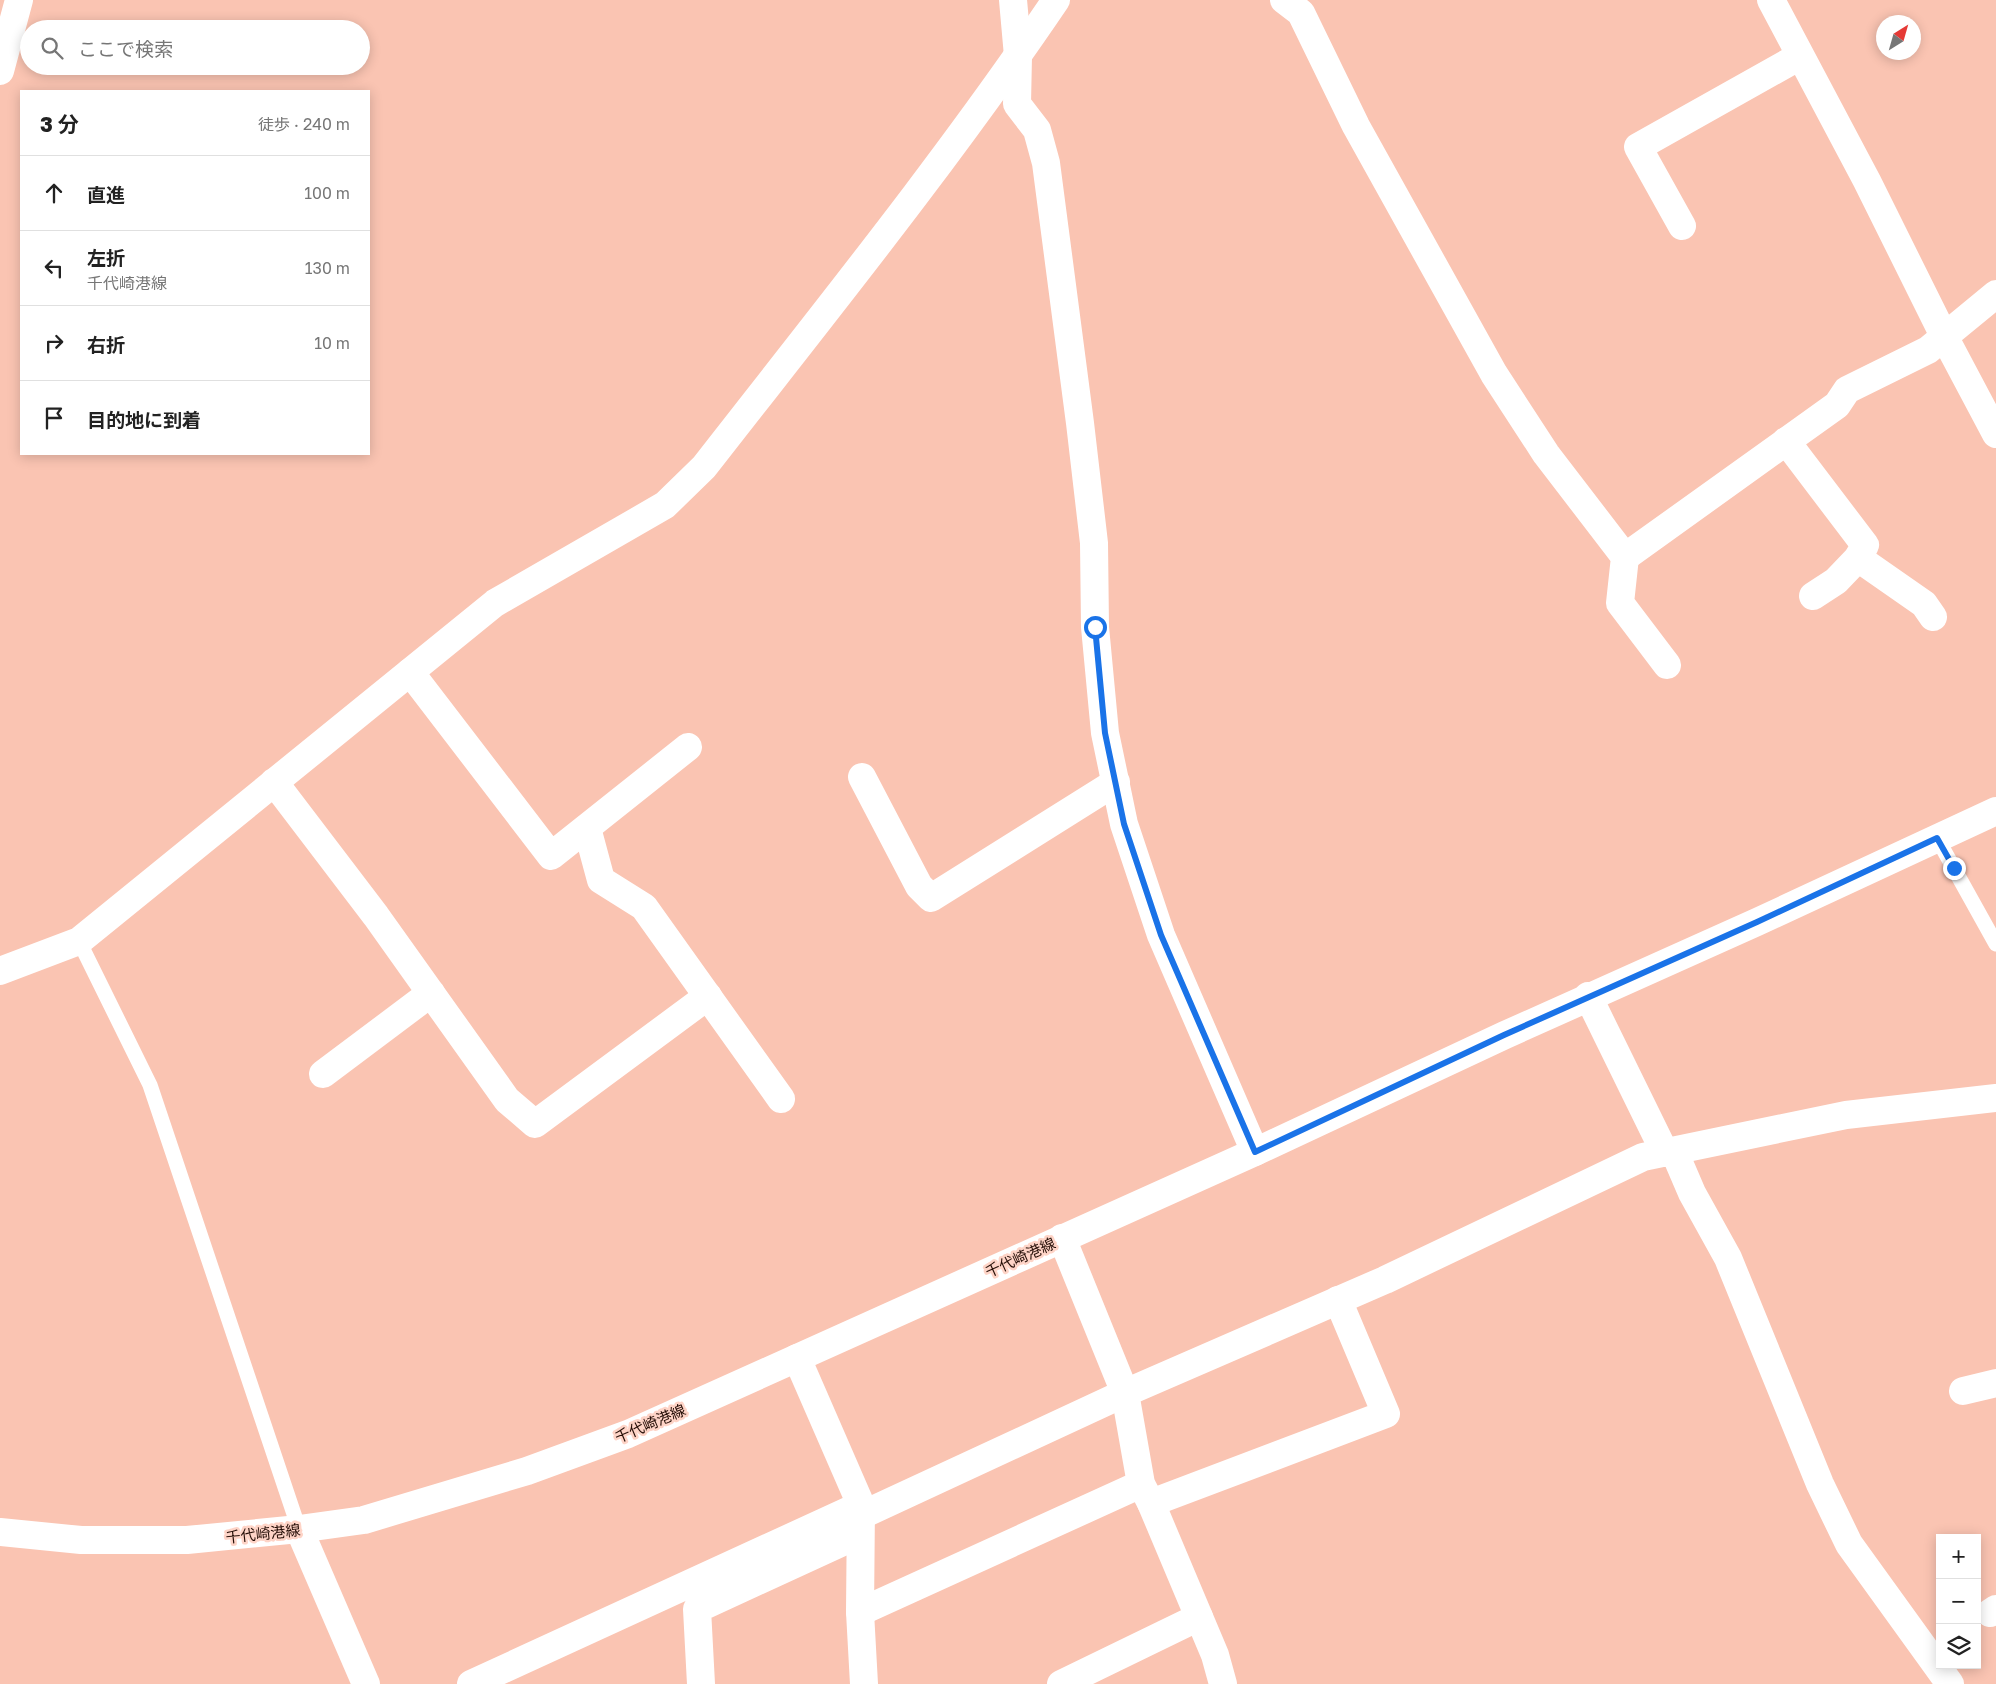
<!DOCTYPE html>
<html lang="ja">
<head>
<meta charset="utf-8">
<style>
	:root { --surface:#fff; --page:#f6f6f6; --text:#222; --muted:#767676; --line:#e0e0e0 }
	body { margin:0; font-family:"Golos Text","Noto Sans JP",sans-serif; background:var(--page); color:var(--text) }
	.controls { position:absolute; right:15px; bottom:15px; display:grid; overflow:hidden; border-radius:0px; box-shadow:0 2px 12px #0003 }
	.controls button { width:45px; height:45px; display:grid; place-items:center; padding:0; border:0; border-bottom:1px solid var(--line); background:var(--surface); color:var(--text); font:25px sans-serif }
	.compass { position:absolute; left:1876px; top:15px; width:45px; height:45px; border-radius:50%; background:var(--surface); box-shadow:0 2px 12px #0003; rotate:37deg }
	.stop { position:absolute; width:15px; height:15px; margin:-11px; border:4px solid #1a73e8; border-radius:50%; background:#fff }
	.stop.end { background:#1a73e8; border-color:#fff; box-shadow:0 1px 5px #0008 }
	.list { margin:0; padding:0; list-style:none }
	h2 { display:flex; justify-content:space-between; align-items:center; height:65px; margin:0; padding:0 20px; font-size:21px }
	h2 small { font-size:16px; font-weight:400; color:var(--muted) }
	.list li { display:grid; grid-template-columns:32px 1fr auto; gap:15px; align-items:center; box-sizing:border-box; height:75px; padding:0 20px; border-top:1px solid var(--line) }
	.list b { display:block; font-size:19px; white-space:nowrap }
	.list p { margin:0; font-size:16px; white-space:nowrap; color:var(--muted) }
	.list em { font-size:16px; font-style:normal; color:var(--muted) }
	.icon { flex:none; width:28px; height:28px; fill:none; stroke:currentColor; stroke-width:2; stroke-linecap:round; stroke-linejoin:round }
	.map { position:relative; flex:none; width:1996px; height:1684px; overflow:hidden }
	.search { position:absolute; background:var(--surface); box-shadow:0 2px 12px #0003; left:20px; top:20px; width:350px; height:55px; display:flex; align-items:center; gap:12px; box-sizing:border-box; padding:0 18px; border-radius:28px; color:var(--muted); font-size:19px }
	.panel { position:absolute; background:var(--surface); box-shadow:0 2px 12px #0003; left:20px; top:90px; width:350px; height:365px; border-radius:0px }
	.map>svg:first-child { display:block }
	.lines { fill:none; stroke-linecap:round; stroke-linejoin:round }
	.service { stroke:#fff; stroke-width:15 }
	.minor { stroke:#fff; stroke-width:28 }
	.secondary { stroke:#fff; stroke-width:28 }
	.route { stroke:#1a73e8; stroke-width:6 }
	.labels { text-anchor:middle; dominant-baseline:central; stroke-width:5; stroke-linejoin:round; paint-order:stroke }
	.street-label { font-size:15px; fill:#240d06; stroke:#fed4c7 }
</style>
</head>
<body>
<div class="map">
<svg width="1996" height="1684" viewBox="0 0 1996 1684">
	<rect width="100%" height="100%" fill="#fac4b2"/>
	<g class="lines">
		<!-- service -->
		<g class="service">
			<path d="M1937 838 1996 944"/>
			<path d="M79 941 150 1085 299 1529"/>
		</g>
		<!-- minor -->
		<g class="minor">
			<path d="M1013 0 1018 56 1017 104 1037 130 1046 163 1080 423 1094 543 1095 627 1105 733 1124 824 1161 935 1255 1152"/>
			<path d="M1284 0 1301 13 1356 126 1494 374 1546 454 1625 557 1620 603 1667 665"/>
			<path d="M1771 0 1867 181 1944 336 1996 434"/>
			<path d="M0 71 19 0"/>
			<path d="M1682 226 1638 147 1800 56"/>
			<path d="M1786 441 1865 545 1858 558 1924 604 1933 617"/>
			<path d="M1625 557 1837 405 1847 390 1928 350 1996 294"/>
			<path d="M1813 596 1836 581 1858 558"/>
			<path d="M410 672 551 856 688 747"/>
			<path d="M862 777 919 886 931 898 1116 782"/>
			<path d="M274 782 376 916 507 1100 535 1124 708 996"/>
			<path d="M587 828 601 880 644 907 781 1099"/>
			<path d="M0 971 79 941 495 603 665 505 704 467C824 313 947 161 1056 0"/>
			<path d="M1588 996 1665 1153"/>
			<path d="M323 1074 431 993"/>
			<path d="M1674 1151 1692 1193 1728 1258 1820 1484 1849 1544 1950 1684"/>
			<path d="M1062 1238 1125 1393 1141 1484 1151 1503 1215 1655 1223 1684"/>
			<path d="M797 1358 861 1505 860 1612 864 1684"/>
			<path d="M1963 1391 1996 1383"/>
			<path d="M1151 1503 1386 1414 1338 1300"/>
			<path d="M862 1515 1125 1393 1385 1280 1643 1157 1846 1115 1996 1098"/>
			<path d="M299 1529 366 1684"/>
			<path d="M860 1612 1141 1484"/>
			<path d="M1990 1613 1996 1609"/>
			<path d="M471 1684 861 1505"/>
			<path d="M701 1684 697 1609 860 1534"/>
			<path d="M1061 1684 1199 1617"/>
		</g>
		<!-- secondary -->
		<path class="secondary" d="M0 1532 81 1540H187L299 1529 364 1520 527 1471 628 1434 1255 1152 1505 1035 1757 922 1996 811"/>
	</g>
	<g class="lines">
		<!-- route -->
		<path class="route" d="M1095 627 1105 733 1124 824 1161 935 1255 1152 1504 1035 1757 922 1937 838 1954 868"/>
	</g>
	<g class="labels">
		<!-- street labels -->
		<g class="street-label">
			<text transform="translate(1020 1257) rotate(-24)">千代崎港線</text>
			<text transform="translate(650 1423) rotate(-23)">千代崎港線</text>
			<text transform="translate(263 1533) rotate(-6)">千代崎港線</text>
		</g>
	</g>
</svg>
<div class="controls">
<button>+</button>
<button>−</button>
<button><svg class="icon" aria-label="layers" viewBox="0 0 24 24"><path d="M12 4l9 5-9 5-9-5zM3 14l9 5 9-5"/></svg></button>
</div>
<svg class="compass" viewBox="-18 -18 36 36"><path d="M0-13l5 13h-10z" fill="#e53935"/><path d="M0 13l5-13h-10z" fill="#767676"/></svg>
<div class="stop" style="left:1095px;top:627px"></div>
<div class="stop end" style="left:1954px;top:868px"></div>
<div class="search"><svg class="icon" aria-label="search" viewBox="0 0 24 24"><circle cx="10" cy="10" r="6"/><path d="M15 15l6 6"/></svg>ここで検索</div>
<section class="panel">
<h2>3 分<small>徒歩 · 240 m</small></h2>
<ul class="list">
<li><svg class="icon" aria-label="ahead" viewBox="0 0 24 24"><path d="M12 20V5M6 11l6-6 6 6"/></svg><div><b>直進</b></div><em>100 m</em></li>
<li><svg class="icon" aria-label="left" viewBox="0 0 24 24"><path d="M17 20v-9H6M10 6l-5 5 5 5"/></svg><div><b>左折</b><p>千代崎港線</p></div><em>130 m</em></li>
<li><svg class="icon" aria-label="right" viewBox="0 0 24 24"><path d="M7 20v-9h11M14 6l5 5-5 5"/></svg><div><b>右折</b></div><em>10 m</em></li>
<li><svg class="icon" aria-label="arrive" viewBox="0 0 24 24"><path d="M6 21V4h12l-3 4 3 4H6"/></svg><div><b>目的地に到着</b></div></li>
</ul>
</section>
</div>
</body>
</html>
